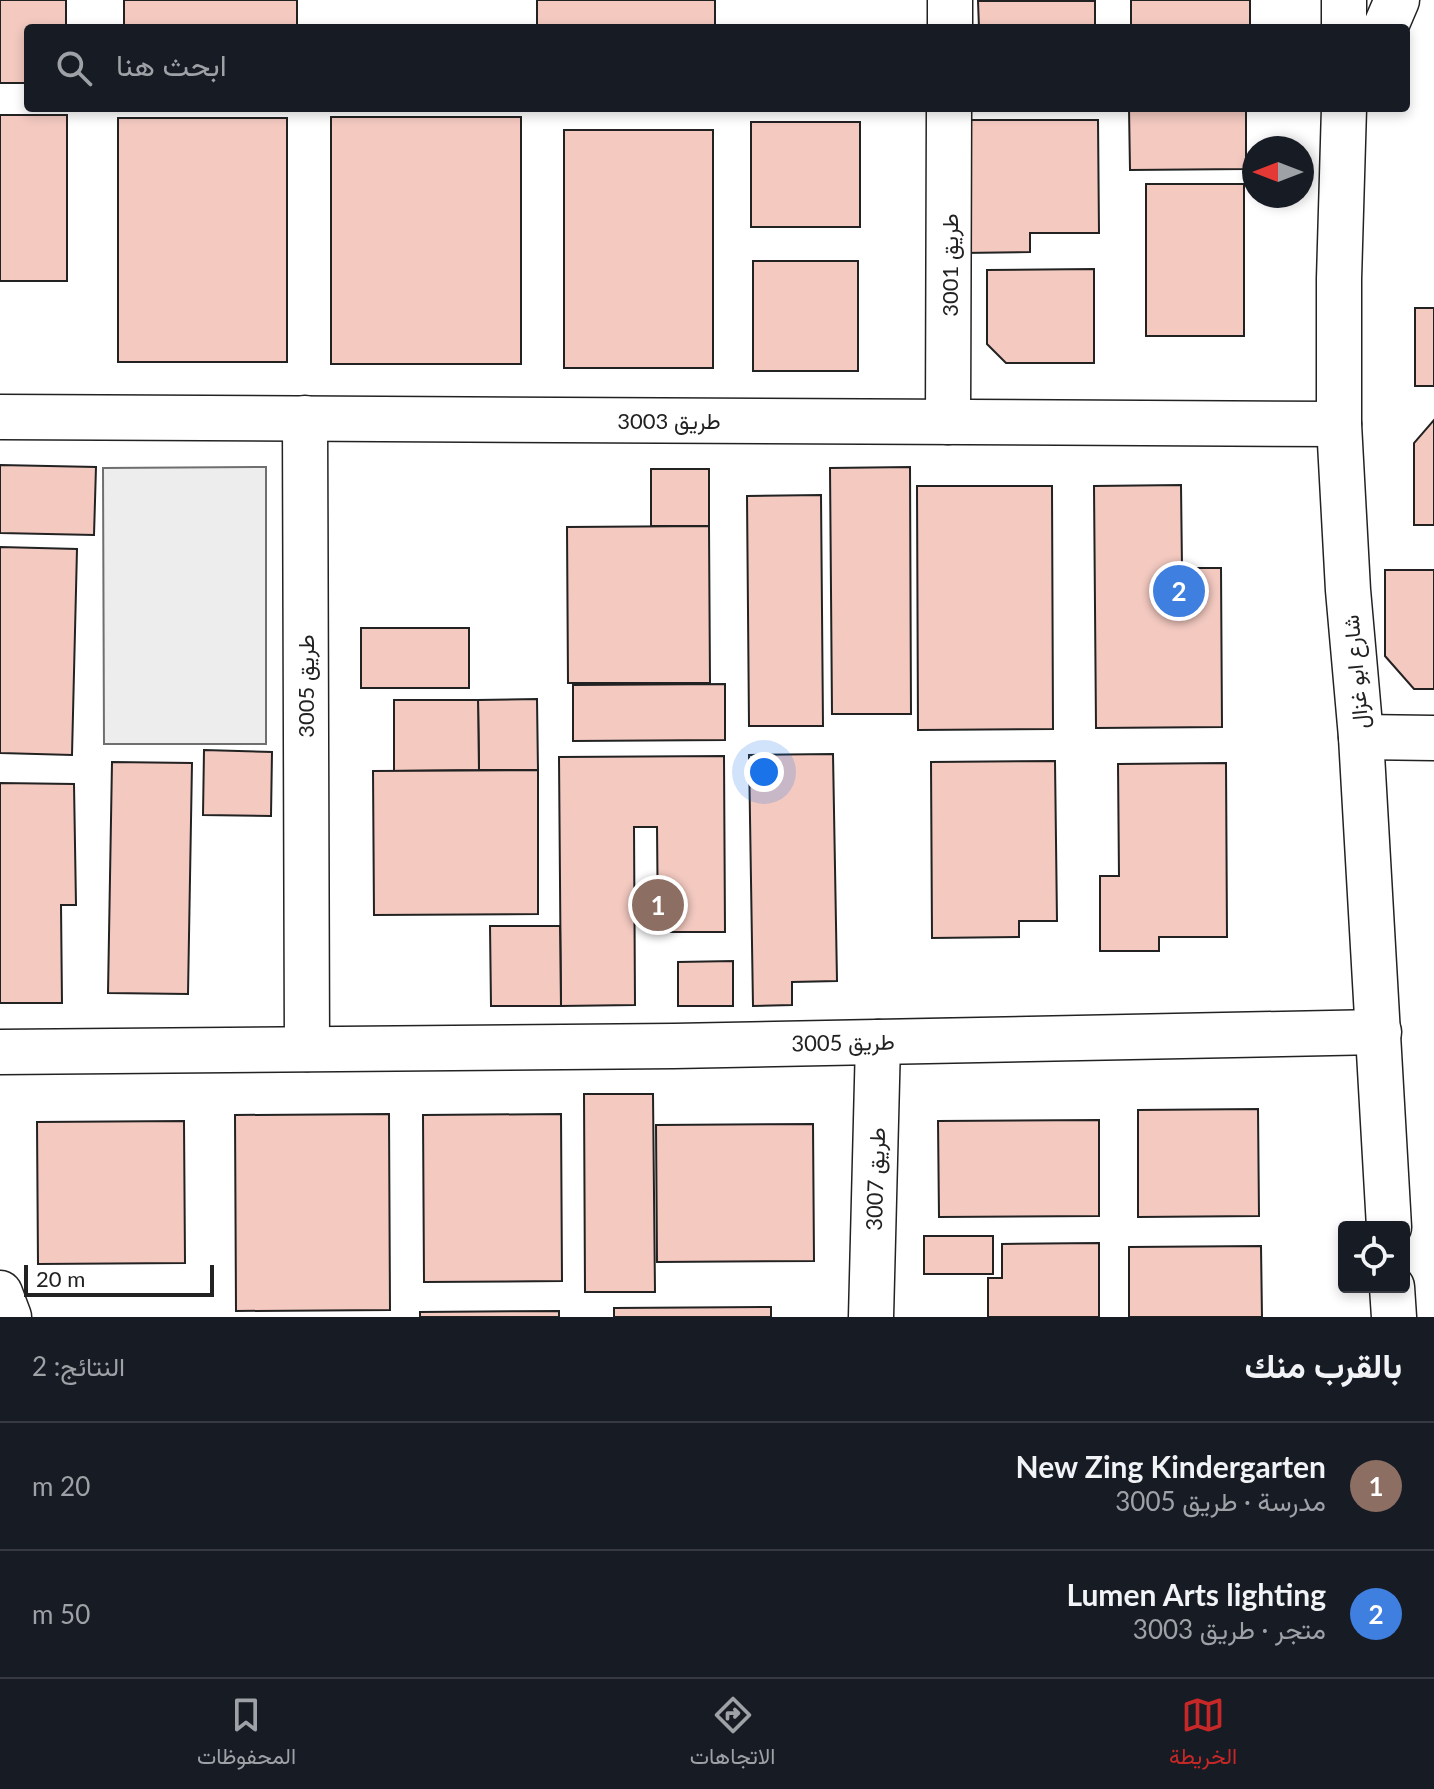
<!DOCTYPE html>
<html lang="ar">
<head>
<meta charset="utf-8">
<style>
	:root { --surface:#171b24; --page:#20242c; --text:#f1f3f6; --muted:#9ea1a6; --line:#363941; --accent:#c62828 }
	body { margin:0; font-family:Lato,Vazirmatn,sans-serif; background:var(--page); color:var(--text); direction:rtl }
	.controls { position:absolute; right:24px; bottom:24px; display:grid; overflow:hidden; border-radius:8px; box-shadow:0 4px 12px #0003 }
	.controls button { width:72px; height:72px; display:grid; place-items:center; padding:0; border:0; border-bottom:2px solid var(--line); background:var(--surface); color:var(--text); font:40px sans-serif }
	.compass { position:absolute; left:1242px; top:136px; width:72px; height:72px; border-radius:50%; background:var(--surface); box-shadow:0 4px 12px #0003; rotate:270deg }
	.scale { position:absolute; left:24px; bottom:20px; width:190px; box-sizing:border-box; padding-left:8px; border:4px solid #222; border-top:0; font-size:22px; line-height:28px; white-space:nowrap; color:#222; -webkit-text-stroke:6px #fff; paint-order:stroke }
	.you { position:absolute; left:764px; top:772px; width:28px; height:28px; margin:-20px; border:6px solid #fff; border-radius:50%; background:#1a73e8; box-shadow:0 0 0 12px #1a73e833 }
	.badge { display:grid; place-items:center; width:52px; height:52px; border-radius:50%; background:var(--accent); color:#fff; font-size:26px; font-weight:700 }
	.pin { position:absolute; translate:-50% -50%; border:4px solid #fff; box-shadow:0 2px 8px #0006 }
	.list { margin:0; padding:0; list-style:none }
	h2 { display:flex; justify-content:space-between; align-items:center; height:104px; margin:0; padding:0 32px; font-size:34px }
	h2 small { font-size:26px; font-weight:400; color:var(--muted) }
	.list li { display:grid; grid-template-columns:52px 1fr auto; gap:24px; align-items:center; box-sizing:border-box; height:128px; padding:0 32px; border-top:2px solid var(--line) }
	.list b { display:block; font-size:30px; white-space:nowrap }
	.list p { margin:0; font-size:26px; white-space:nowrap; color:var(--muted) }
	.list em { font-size:26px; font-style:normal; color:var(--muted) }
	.icon { flex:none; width:44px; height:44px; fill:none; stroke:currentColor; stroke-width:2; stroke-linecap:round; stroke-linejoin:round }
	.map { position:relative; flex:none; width:1434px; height:1317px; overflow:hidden; direction:ltr }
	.search { position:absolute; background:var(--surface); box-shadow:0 4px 12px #0003; left:24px; right:24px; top:24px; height:88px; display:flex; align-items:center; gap:20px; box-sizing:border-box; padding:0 28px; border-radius:8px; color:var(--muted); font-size:30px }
	.sheet { height:360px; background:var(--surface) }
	nav { display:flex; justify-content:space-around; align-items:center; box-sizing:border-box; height:112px; border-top:2px solid var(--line); background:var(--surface); font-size:22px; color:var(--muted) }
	nav a { display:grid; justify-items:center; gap:4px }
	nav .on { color:var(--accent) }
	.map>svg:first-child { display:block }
	.parking { fill:#ededed; stroke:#6f6f6f; stroke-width:2 }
	.building { fill:#f3c9c0; stroke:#222; stroke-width:2 }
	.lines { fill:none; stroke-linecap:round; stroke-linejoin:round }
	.minor-casing { stroke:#222; stroke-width:47 }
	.minor { stroke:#fff; stroke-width:44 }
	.labels { text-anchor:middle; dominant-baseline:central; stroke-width:6; stroke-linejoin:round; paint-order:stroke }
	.street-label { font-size:22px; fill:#222; stroke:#fff }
</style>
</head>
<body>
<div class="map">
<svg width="1434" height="1317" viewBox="0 0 1434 1317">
	<rect width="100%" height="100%" fill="#fff"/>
	<!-- parking -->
	<path class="parking" d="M266 467V744H104L103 468Z"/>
	<!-- building -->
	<g class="building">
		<path d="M0 0H66V28H28V83H0Z"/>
		<rect x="124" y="0" width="173" height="28"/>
		<rect x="537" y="0" width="178" height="28"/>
		<rect x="1131" y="0" width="119" height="28"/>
		<path d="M978 1H1095V28H979Z"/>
		<path d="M1129 108H1246V169L1130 170Z"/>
		<rect x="0" y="115" width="67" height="166"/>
		<rect x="331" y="117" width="190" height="247"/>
		<rect x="118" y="118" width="169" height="244"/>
		<path d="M963 120H1098L1099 233H1030V252L963 253Z"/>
		<rect x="751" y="122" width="109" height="105"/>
		<rect x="564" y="130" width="149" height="238"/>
		<rect x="1146" y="184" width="98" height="152"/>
		<rect x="753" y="261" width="105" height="110"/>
		<path d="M1094 269V363H1006L987 344V270Z"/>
		<rect x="1415" y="308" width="19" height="78"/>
		<path d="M1434 420V525H1414V443Z"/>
		<path d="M0 465 96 467 94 535 0 533Z"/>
		<path d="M910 467 911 714H832L830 468Z"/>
		<rect x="651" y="469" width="58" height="57"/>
		<path d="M1181 485 1182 568H1221L1222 727 1096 728 1094 486Z"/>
		<path d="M917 486H1052L1053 729 918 730Z"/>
		<path d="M821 495 823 726H749L747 496Z"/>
		<path d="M709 526 710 683H568L567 527Z"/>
		<path d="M0 547 77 549 72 755 0 753Z"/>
		<path d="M1385 570H1434V689H1414L1385 656Z"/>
		<rect x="361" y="628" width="108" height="60"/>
		<path d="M725 684V740L573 741V685Z"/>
		<path d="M537 699 538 770H479L478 700Z"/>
		<path d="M394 700H478L479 770 394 771Z"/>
		<path d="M204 750 272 752 271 816 203 815Z"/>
		<path d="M833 754 837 981 792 982V1005L753 1006 749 755Z"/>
		<path d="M724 756 725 932H658L657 827H634L635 1005 561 1006 559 757Z"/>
		<path d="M1055 761 1057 921H1019V937L932 938 931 762Z"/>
		<path d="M112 762 192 763 188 994 108 993Z"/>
		<path d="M1226 763 1227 937H1159V951H1100V876H1119L1118 764Z"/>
		<path d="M538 770V914L374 915 373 771Z"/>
		<path d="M0 783 74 784 76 905H61L62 1003H0Z"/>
		<path d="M490 926H560L561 1006H491Z"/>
		<path d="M733 961V1006H678V962Z"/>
		<path d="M584 1094H653L655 1292H585Z"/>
		<path d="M1258 1109 1259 1216 1138 1217V1110Z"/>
		<path d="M389 1114 390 1310 236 1311 235 1115Z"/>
		<path d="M561 1114 562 1281 424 1282 423 1115Z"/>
		<path d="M1099 1120V1216L939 1217 938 1121Z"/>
		<path d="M184 1121 185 1263 38 1264 37 1122Z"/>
		<path d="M813 1124 814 1261 657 1262 656 1125Z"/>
		<rect x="924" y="1236" width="69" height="38"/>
		<path d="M1099 1243V1317H988V1278H1002V1244Z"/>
		<path d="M1261 1246 1262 1317H1129V1247Z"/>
		<path d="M771 1307V1317H614V1308Z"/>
		<path d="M559 1311V1317H420V1312Z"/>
	</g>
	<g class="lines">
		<!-- minor casing -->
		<g class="minor-casing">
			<g id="minor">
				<path d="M1344 0V28"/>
				<path d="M950 28V0"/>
				<path d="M1385 28 1397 0"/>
				<path d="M1344 108 1339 279V424L1348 590 1361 737 1389 1227"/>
				<path d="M0 417 1339 424"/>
				<path d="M305 418 307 1049"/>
				<path d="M948 422 949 108"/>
				<path d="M1361 737 1434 738"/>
				<path d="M0 1052 674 1046 1379 1032"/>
				<path d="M1392 1287 1394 1317"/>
				<path d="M0 1293 9 1317"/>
				<path d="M871 1317 878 1042"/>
			</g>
		</g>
		<!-- minor -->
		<use href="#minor" class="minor"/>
	</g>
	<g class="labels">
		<!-- street labels -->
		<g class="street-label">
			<text transform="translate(949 265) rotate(-90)">طريق 3001</text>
			<text x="669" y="420">طريق 3003</text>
			<text transform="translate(1355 672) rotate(-95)">شارع ابو غزال</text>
			<text transform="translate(305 686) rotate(-90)">طريق 3005</text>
			<text transform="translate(843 1042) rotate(-1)">طريق 3005</text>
			<text transform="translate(875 1179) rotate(-88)">طريق 3007</text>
		</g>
	</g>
</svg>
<div class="controls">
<button><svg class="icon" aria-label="locate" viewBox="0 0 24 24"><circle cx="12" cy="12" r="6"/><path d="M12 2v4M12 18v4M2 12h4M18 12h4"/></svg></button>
</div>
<svg class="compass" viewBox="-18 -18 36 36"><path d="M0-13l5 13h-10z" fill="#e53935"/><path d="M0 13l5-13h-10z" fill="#9ea1a6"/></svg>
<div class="scale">20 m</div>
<div class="you"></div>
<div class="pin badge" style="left:658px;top:905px;background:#8d6e63">1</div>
<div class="pin badge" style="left:1179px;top:591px;background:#3f7fe0">2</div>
<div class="search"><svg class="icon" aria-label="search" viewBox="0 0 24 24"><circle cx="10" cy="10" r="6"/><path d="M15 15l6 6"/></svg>ابحث هنا</div>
</div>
<section class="sheet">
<h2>بالقرب منك<small>النتائج: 2</small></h2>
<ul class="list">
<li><span class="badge" style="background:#8d6e63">1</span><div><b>New Zing Kindergarten</b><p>مدرسة · طريق 3005</p></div><em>20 m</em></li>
<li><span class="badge" style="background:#3f7fe0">2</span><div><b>Lumen Arts lighting</b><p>متجر · طريق 3003</p></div><em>50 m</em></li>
</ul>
</section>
<nav>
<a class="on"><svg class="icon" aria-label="map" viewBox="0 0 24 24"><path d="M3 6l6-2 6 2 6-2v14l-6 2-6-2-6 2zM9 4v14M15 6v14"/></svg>الخريطة</a>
<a><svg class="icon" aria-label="directions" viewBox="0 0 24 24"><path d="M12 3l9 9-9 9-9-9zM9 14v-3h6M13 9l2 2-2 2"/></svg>الاتجاهات</a>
<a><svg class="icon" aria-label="saved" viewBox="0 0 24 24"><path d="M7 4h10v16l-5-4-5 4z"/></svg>المحفوظات</a>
</nav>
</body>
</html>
